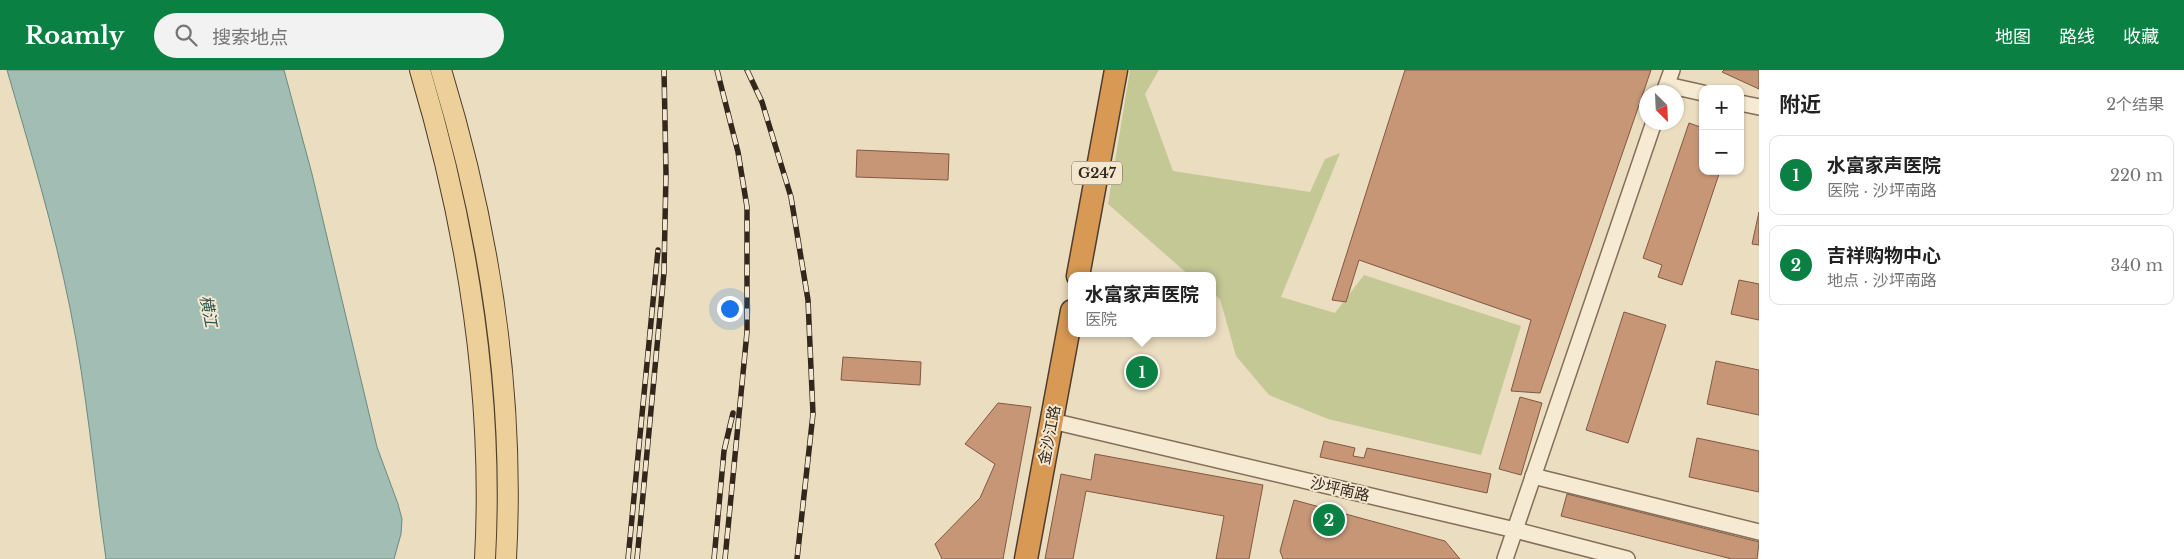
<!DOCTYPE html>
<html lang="zh">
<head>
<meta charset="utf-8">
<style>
	:root { --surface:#fff; --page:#f2f2f2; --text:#222; --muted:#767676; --line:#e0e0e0; --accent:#0b8043 }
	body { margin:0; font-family:"Libre Baskerville","Noto Sans SC",serif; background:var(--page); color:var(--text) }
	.controls { position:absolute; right:15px; top:15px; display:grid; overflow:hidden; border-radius:10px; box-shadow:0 1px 4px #0004 }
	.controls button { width:45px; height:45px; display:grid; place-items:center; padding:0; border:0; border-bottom:1px solid var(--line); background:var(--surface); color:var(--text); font:25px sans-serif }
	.compass { position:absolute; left:1639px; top:15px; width:45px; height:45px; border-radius:50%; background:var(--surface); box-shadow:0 1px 4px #0004; rotate:156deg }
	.you { position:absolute; left:729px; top:238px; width:18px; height:18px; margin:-12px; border:4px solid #fff; border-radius:50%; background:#1a73e8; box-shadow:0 0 0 8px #1a73e833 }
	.badge { display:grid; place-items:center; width:32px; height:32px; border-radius:50%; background:var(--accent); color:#fff; font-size:16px; font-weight:700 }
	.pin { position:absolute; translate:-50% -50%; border:2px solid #fff; box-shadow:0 1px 5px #0006 }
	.popup { position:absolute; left:1068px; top:202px; width:148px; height:65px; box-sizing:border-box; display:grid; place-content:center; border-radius:10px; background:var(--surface); filter:drop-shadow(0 1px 4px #0005); font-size:16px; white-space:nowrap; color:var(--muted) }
	.popup b { font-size:19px; color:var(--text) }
	.popup::after { content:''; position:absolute; left:50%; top:100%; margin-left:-10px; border:10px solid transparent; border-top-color:var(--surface) }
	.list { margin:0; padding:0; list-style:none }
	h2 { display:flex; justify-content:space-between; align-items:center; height:65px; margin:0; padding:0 20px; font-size:21px }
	h2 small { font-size:16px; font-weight:400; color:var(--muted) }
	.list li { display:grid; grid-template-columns:32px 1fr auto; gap:15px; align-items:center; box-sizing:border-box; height:80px; margin:0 10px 10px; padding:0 10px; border:1px solid var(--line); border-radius:10px }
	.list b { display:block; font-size:19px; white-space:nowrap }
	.list p { margin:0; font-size:16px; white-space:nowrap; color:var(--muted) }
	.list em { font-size:16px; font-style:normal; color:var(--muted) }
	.icon { flex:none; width:28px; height:28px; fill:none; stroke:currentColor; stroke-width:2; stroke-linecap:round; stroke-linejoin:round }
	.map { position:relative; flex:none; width:1759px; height:489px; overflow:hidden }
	header { display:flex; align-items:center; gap:30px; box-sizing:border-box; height:70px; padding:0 25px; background:var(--accent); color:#fff }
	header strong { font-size:24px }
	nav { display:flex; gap:28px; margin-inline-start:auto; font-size:18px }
	.search { width:350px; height:45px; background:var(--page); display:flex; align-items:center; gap:12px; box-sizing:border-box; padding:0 18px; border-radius:28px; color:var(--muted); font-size:19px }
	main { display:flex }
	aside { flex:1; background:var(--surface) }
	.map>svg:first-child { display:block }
	.green { fill:#c4c895 }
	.water { fill:#a2bdb4; stroke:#6a8a81 }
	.building { fill:#c79677; stroke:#815840 }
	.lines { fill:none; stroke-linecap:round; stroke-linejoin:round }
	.minor-casing { stroke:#836e59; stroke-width:18 }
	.major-casing { stroke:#503d2d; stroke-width:22 }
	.highway-casing { stroke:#503d2d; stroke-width:25 }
	.minor { stroke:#f6ebd2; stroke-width:15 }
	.major { stroke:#edd099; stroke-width:20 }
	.highway { stroke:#d79954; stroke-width:22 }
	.rail-casing { stroke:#33271d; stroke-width:5.5 }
	.rail { stroke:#f3e7cf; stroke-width:4; stroke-dasharray:11; stroke-linecap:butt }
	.labels { text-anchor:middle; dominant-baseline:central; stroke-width:4; stroke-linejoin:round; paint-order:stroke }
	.shield { fill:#f3e7cf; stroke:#6d6152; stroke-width:1 }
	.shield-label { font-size:14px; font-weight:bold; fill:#33271d }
	.street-label { font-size:15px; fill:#33271d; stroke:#f3e7cf }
	.water-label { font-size:16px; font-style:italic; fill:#2c524f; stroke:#f3e7cf }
</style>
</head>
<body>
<header>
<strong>Roamly</strong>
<div class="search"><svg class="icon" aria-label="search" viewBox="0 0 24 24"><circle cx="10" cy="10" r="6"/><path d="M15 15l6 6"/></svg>搜索地点</div>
<nav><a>地图</a><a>路线</a><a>收藏</a></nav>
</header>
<main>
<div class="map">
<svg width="1759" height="489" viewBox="0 0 1759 489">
	<rect width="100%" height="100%" fill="#ebddc0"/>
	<!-- green -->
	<path class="green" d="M1130 0H1159L1145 24 1173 101 1310 122 1325 89 1340 83 1281 227 1335 243 1364 205 1521 256 1481 385 1328 349 1269 325 1236 286 1220 229 1212 223V206H1190L1108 134Z"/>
	<!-- water -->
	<path class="water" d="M7 0H284L312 104 377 377 398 434 402 449 401 464 394 489H106C94 405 87 321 70 238 54 158 30 79 7 0Z"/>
	<!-- building -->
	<g class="building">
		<path d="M1405 0H1651L1540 323 1511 321 1531 250 1359 190 1346 232 1332 230Z"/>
		<path d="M1724 0H1759V19L1722 2Z"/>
		<path d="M1689 53 1703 58V101H1720L1682 215 1658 207 1662 195 1643 188Z"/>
		<path d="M857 80 949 84 948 110 856 107Z"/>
		<path d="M1759 142V175L1752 174Z"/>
		<path d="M1739 210 1759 214V250L1731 244Z"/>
		<path d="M1624 242 1666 255 1628 373 1586 360Z"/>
		<path d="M843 287 921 292 920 315 841 310Z"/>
		<path d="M1716 291 1759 300V345L1707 334Z"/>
		<path d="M1520 327 1542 333 1521 405 1499 399Z"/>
		<path d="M998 333 1031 337 1003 489H942L935 474 980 428 995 394 965 374Z"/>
		<path d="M1697 368 1759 381V422L1689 407Z"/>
		<path d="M1324 371 1355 378 1353 386 1364 388 1367 378 1491 404 1487 423 1320 387Z"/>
		<path d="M1095 384 1263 415 1249 489H1216L1224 446 1086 421 1073 489H1045L1061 404 1091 410Z"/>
		<path d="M1567 424 1759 472 1757 489H1732L1561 446Z"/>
		<path d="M1294 430 1445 471 1460 489H1283L1280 481Z"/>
	</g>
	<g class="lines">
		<!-- minor casing -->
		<g class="minor-casing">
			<g id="minor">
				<path d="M1667 15 1703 23"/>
				<path d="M1664 22 1672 0"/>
				<path d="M1740 33 1759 37"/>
				<path d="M1052 351 1515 460 1627 489"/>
				<path d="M1533 406 1759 462"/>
				<path d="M1505 489 1654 52"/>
			</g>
		</g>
		<!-- major casing -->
		<g class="major-casing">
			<g id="major">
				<path d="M420 0C467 158 494 323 485 489"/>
				<path d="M441 0C489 157 515 324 506 489"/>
			</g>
		</g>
		<!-- highway casing -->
		<g class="highway-casing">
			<g id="highway">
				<path d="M1078 206 1116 0"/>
				<path d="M1026 489 1072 241"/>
			</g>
		</g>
		<!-- minor -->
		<use href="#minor" class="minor"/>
		<!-- major -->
		<use href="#major" class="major"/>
		<!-- highway -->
		<use href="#highway" class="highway"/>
		<!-- rail casing -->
		<g class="rail-casing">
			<g id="rail">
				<path d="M717 0 738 82 747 137V262L725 489"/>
				<path d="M747 0 762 32 791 127 808 230 813 344 797 489"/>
				<path d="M628 489 658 180"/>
				<path d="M637 489 664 202 666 103 664 0"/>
				<path d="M714 489 724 381 733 343"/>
			</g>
		</g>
		<!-- rail -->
		<use href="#rail" class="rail"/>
	</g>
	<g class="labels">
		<!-- shield labels -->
		<rect class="shield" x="1072" y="91.5" width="50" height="23" rx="4"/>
		<g class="shield-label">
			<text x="1097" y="103">G247</text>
		</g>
		<!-- street labels -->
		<g class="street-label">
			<text transform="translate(1049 365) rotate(-79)">金沙江路</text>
			<text transform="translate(1340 419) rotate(13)">沙坪南路</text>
		</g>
		<!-- water labels -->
		<g class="water-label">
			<text transform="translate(209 241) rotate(79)">横江</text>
		</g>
	</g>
</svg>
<div class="controls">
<button>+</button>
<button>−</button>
</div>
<svg class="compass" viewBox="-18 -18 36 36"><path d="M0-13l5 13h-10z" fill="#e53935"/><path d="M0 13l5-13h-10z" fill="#767676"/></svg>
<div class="you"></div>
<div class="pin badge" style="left:1142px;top:302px">1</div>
<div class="popup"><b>水富家声医院</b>医院</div>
<div class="pin badge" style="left:1329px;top:450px">2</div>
</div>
<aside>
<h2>附近<small>2个结果</small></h2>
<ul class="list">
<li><span class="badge">1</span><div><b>水富家声医院</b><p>医院 · 沙坪南路</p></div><em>220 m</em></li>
<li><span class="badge">2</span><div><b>吉祥购物中心</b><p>地点 · 沙坪南路</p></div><em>340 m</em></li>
</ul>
</aside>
</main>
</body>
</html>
